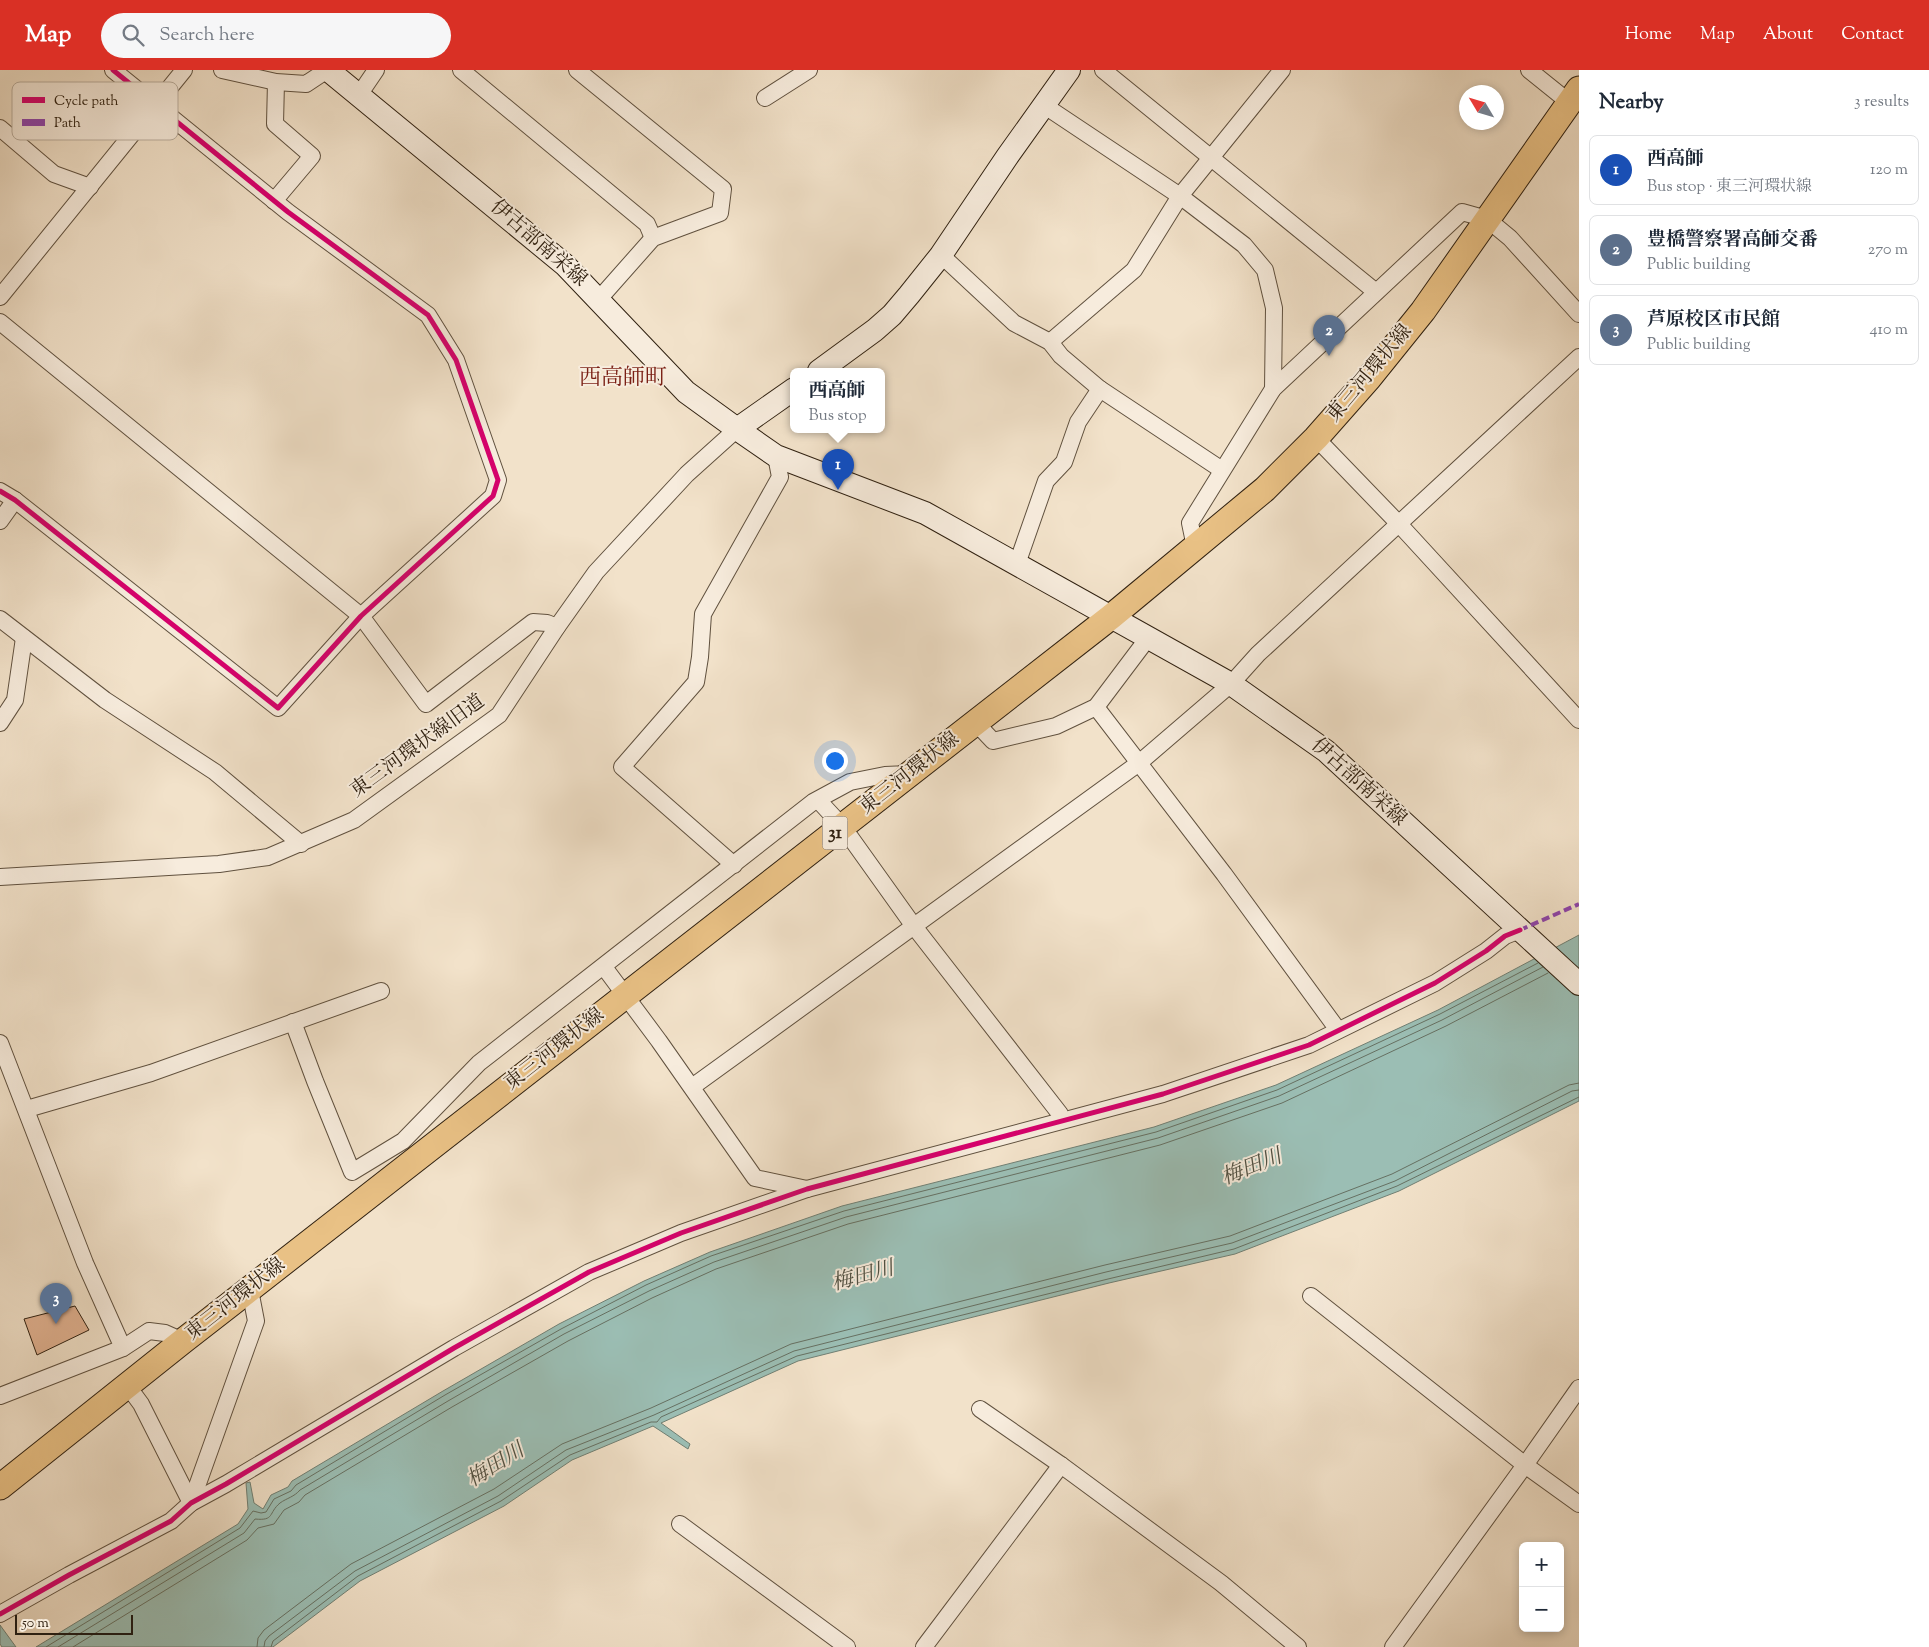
<!DOCTYPE html>
<html lang="en">
<head>
<meta charset="utf-8">
<style>
	:root { --surface:#fff; --page:#f6f6f7; --text:#1f2937; --muted:#747a83; --line:#e0e1e3; --accent:#d93025 }
	body { margin:0; font-family:"Sorts Mill Goudy","Noto Serif JP",serif; background:var(--page); color:var(--text) }
	.controls { position:absolute; right:15px; bottom:15px; display:grid; overflow:hidden; border-radius:8px; box-shadow:0 2px 8px #0003 }
	.controls button { width:45px; height:45px; display:grid; place-items:center; padding:0; border:0; border-bottom:1px solid var(--line); background:var(--surface); color:var(--text); font:25px sans-serif }
	.compass { position:absolute; left:1459px; top:15px; width:45px; height:45px; border-radius:50%; background:var(--surface); box-shadow:0 2px 8px #0003; rotate:308deg }
	.scale { position:absolute; left:15px; bottom:12px; width:118px; box-sizing:border-box; padding-left:5px; border:2px solid #302111; border-top:0; font-size:14px; line-height:18px; white-space:nowrap; color:#302111; -webkit-text-stroke:4px #f7ecdd; paint-order:stroke }
	.you { position:absolute; left:834px; top:690px; width:18px; height:18px; margin:-12px; border:4px solid #fff; border-radius:50%; background:#1a73e8; box-shadow:0 0 0 8px #1a73e833 }
	.badge { display:grid; place-items:center; width:32px; height:32px; border-radius:50%; background:var(--accent); color:#fff; font-size:16px; font-weight:700 }
	.pin { position:absolute; translate:-50% -41px; filter:drop-shadow(0 1px 2px #0008) }
	.pin::after { content:''; position:absolute; top:26px; width:18px; height:15px; background:inherit; clip-path:polygon(0 0,100% 0,50% 100%) }
	.popup { position:absolute; left:790px; top:298px; width:95px; height:65px; box-sizing:border-box; display:grid; place-content:center; border-radius:8px; background:var(--surface); filter:drop-shadow(0 1px 4px #0005); font-size:16px; white-space:nowrap; color:var(--muted) }
	.popup b { font-size:19px; color:var(--text) }
	.popup::after { content:''; position:absolute; left:50%; top:100%; margin-left:-10px; border:10px solid transparent; border-top-color:var(--surface) }
	.list { margin:0; padding:0; list-style:none }
	h2 { display:flex; justify-content:space-between; align-items:center; height:65px; margin:0; padding:0 20px; font-size:21px }
	h2 small { font-size:16px; font-weight:400; color:var(--muted) }
	.list li { display:grid; grid-template-columns:32px 1fr auto; gap:15px; align-items:center; box-sizing:border-box; height:70px; margin:0 10px 10px; padding:0 10px; border:1px solid var(--line); border-radius:8px }
	.list b { display:block; font-size:19px; white-space:nowrap }
	.list p { margin:0; font-size:16px; white-space:nowrap; color:var(--muted) }
	.list em { font-size:16px; font-style:normal; color:var(--muted) }
	.icon { flex:none; width:28px; height:28px; fill:none; stroke:currentColor; stroke-width:2; stroke-linecap:round; stroke-linejoin:round }
	.map { position:relative; flex:none; width:1579px; height:1577px; overflow:hidden }
	header { display:flex; align-items:center; gap:30px; box-sizing:border-box; height:70px; padding:0 25px; background:var(--accent); color:#fff }
	header strong { font-size:24px }
	nav { display:flex; gap:28px; margin-inline-start:auto; font-size:18px }
	.search { width:350px; height:45px; background:var(--page); display:flex; align-items:center; gap:12px; box-sizing:border-box; padding:0 18px; border-radius:28px; color:var(--muted); font-size:19px }
	main { display:flex }
	aside { flex:1; background:var(--surface) }
	.map>svg:first-child { display:block }
	.water { fill:#9bbeb4; stroke:#707f73 }
	.lines { fill:none; stroke-linecap:round; stroke-linejoin:round }
	.shore { stroke:#667062; stroke-width:1 }
	.building { fill:#e1b291; stroke:#302111 }
	.street-casing { stroke:#60513f; stroke-width:18 }
	.secondary-casing { stroke:#302111; stroke-width:24 }
	.primary-casing { stroke:#302111; stroke-width:27 }
	.street { stroke:#f7ecdd; stroke-width:16 }
	.secondary { stroke:#f7ecdd; stroke-width:22 }
	.primary { stroke:#e9c185; stroke-width:25 }
	.quiet { stroke:#8e44ad; stroke-width:4; stroke-dasharray:8 4; stroke-linecap:butt }
	.cycleway-casing { stroke:#f7ecdd; stroke-width:8 }
	.cycleway { stroke:#d6006c; stroke-width:5 }
	.labels { text-anchor:middle; dominant-baseline:central; stroke-width:4; stroke-linejoin:round; paint-order:stroke }
	.shield { fill:#f7ecdd; stroke:#6c5e4e; stroke-width:1 }
	.shield-label { font-size:19px; font-weight:bold; fill:#302111 }
	.street-label { font-size:20px; fill:#302111; stroke:#f7ecdd }
	.water-label { font-size:21px; font-style:italic; fill:#505042; stroke:#f7ecdd }
	.quarter-label { font-size:22px; fill:#7a1f14; stroke:#f7ecdd }
	.key { fill:#f7ecdd; stroke:#bbafa0; stroke-width:1 }
	.key-label { font-size:14px; fill:#302111 }
</style>
</head>
<body>
<header>
<strong>Map</strong>
<div class="search"><svg class="icon" aria-label="search" viewBox="0 0 24 24"><circle cx="10" cy="10" r="6"/><path d="M15 15l6 6"/></svg>Search here</div>
<nav><a>Home</a><a>Map</a><a>About</a><a>Contact</a></nav>
</header>
<main>
<div class="map">
<svg width="1579" height="1577" viewBox="0 0 1579 1577">
	<rect width="100%" height="100%" fill="#f2e2ca"/>
	<filter id="stains"><feTurbulence type="fractalNoise" baseFrequency=".004" numOctaves="4"/><feColorMatrix values="0 0 0 0 .2 0 0 0 0 .09 0 0 0 0 .02 0 0 0 .5 -.17"/></filter>
	<radialGradient id="worn" r=".72"><stop offset=".6" stop-color="#630" stop-opacity="0"/><stop offset="1" stop-color="#630" stop-opacity=".3"/></radialGradient>
	<!-- water -->
	<g class="water">
		<path d="M1579 865V1031L1399 1121 1235 1184 1109 1213 798 1291 661 1353 690 1374 688 1379 653 1356 572 1390 504 1436 360 1511 273 1577H36L238 1454 248 1439 246 1413 250 1412 254 1433 263 1439 271 1425 288 1417 292 1411 443 1321 559 1254 644 1211 710 1182 842 1136 1154 1057 1276 1015 1438 940Z"/>
		<path d="M0 1555 16 1577H2L0 1574Z"/>
	</g>
	<g class="lines">
		<!-- shore -->
		<g class="shore">
			<path d="M46 1577 240 1458 253 1441 261 1443 266 1442 274 1429 291 1421 296 1415 445 1325 561 1259 646 1215 711 1186 844 1141 1156 1062 1277 1020 1440 944 1538 893"/>
			<path d="M58 1577 244 1463 255 1449C275 1451 268 1443 280 1433 287 1428 294 1427 300 1420L448 1331 564 1264 649 1221 714 1192 846 1147 1158 1068 1279 1026 1442 950 1543 897"/>
			<path d="M73 1577 247 1470 258 1458 274 1454 284 1440 299 1432 305 1425 452 1337 568 1271 652 1228 716 1199 848 1154 1160 1075 1282 1033 1446 956 1548 903"/>
			<path d="M257 1577 258 1568 264 1560 351 1494 494 1419 562 1374 651 1338 791 1274 1105 1195 1230 1166 1392 1104 1569 1015 1579 1013"/>
			<path d="M264 1577 265 1571 269 1566 355 1501 498 1426 566 1380 654 1345 794 1281 1106 1202 1232 1173 1395 1111 1572 1021 1579 1020"/>
			<path d="M271 1577 273 1571 358 1506 501 1431 570 1385 651 1352H657L661 1347 797 1286 1108 1209 1234 1179 1397 1116 1579 1027"/>
		</g>
	</g>
	<!-- building -->
	<path class="building" d="M75 1236 89 1260 37 1285 24 1249Z"/>
	<g class="lines">
		<!-- street casing -->
		<g class="street-casing">
			<g id="street">
				<path d="M222 0 276 12 306 14 327 0"/>
				<path d="M461 0 647 154 653 168"/>
				<path d="M577 0 723 119 720 143 653 168 599 229"/>
				<path d="M1103 0 1376 222"/>
				<path d="M1529 0 1570 33"/>
				<path d="M359 25 376 0"/>
				<path d="M765 28 809 0"/>
				<path d="M1045 36 1180 126 1244 175 1265 200 1274 238 1273 319"/>
				<path d="M0 58 54 104 90 117"/>
				<path d="M274 131 312 86 275 54 276 12"/>
				<path d="M941 185 1014 253 1050 272 1061 286 1100 319 1222 400"/>
				<path d="M0 227 184 0"/>
				<path d="M0 252 361 546 426 634 533 552 547 553 557 557"/>
				<path d="M1050 272 1134 200 1180 126 1282 0"/>
				<path d="M1316 368 1399 454 1579 650"/>
				<path d="M0 421 15 430 278 638 361 546 493 426 498 410 456 290 428 245 288 142 113 0"/>
				<path d="M0 451 15 430"/>
				<path d="M1195 477 1190 453 1273 319 1462 142 1487 149 1510 168 1579 244"/>
				<path d="M1017 494 1046 411 1064 392 1078 352 1100 319"/>
				<path d="M0 549 105 630 215 702 301 774"/>
				<path d="M1096 637 1224 804 1338 960"/>
				<path d="M975 652 993 671 1056 656 1096 637 1148 568"/>
				<path d="M0 653 15 630 24 568"/>
				<path d="M818 730 843 757 913 855 1060 1044V1050"/>
				<path d="M734 795 622 697 696 612 700 587 703 544 780 407 776 386"/>
				<path d="M0 807 219 794 268 787 354 750 499 645 557 557 596 502 687 404 737 359"/>
				<path d="M604 897 659 971 755 1108 807 1119"/>
				<path d="M293 952 315 1011 352 1102 403 1071 479 993 813 732 850 712 885 705 908 704"/>
				<path d="M0 973 85 1193 123 1278"/>
				<path d="M692 1017 1139 693 1231 614 1258 584 1579 287"/>
				<path d="M27 1039 151 1003 381 921"/>
				<path d="M1311 1226 1525 1395 1579 1434"/>
				<path d="M127 1315 141 1334 191 1433"/>
				<path d="M0 1326 123 1278 149 1261 165 1263 183 1271"/>
				<path d="M980 1339 1061 1395 1221 1513 1298 1577"/>
				<path d="M191 1433 256 1251 250 1220"/>
				<path d="M680 1454 847 1577"/>
				<path d="M0 1544 69 1505 171 1451 191 1433 226 1414 454 1278 589 1202 681 1163 807 1119 1163 1024 1309 975 1435 913 1486 881 1505 866 1520 860"/>
				<path d="M924 1577 1061 1395"/>
				<path d="M1393 1577 1525 1395 1579 1318"/>
			</g>
		</g>
		<!-- secondary casing -->
		<g class="secondary-casing">
			<g id="secondary">
				<path d="M328 0 565 195 686 322 737 359 776 386 925 443 1231 614 1326 681 1579 914"/>
				<path d="M819 301 875 260 892 245 909 225 941 185 1007 87 1069 0"/>
				<path d="M737 359 794 319"/>
			</g>
		</g>
		<!-- primary casing -->
		<g class="primary-casing">
			<path id="primary" d="M0 1417 183 1271 1112 546 1265 419 1316 368 1369 308 1423 241 1579 19"/>
		</g>
		<!-- street -->
		<use href="#street" class="street"/>
		<!-- secondary -->
		<use href="#secondary" class="secondary"/>
		<!-- primary -->
		<use href="#primary" class="primary"/>
		<!-- quiet -->
		<path class="quiet" d="M1520 860 1579 834"/>
		<!-- cycleway casing -->
		<g class="cycleway-casing">
			<g id="cycleway">
				<path d="M0 421 15 430 278 638 361 546 493 426 498 410 456 290 428 245 288 142 113 0"/>
				<path d="M0 1544 69 1505 171 1451 191 1433 226 1414 454 1278 589 1202 681 1163 807 1119 1163 1024 1309 975 1435 913 1486 881 1505 866 1520 860"/>
			</g>
		</g>
		<!-- cycleway -->
		<use href="#cycleway" class="cycleway"/>
	</g>
	<g class="labels">
		<!-- shield labels -->
		<rect class="shield" x="822.5" y="746.5" width="25" height="33" rx="4"/>
		<g class="shield-label">
			<text x="835" y="763">31</text>
		</g>
		<!-- street labels -->
		<g class="street-label">
			<text transform="translate(538 174) rotate(41)">伊古部南栄線</text>
			<text transform="translate(1370 304) rotate(-50)">東三河環状線</text>
			<text transform="translate(418 677) rotate(-36)">東三河環状線旧道</text>
			<text transform="translate(910 704) rotate(-38)">東三河環状線</text>
			<text transform="translate(1358 713) rotate(42)">伊古部南栄線</text>
			<text transform="translate(555 980) rotate(-38)">東三河環状線</text>
			<text transform="translate(236 1230) rotate(-38)">東三河環状線</text>
		</g>
		<!-- water labels -->
		<g class="water-label">
			<text transform="translate(1252 1098) rotate(-22)">梅田川</text>
			<text transform="translate(863 1207) rotate(-15)">梅田川</text>
			<text transform="translate(496 1396) rotate(-32)">梅田川</text>
		</g>
		<!-- quarter labels -->
		<g class="quarter-label">
			<text x="623" y="309">西高師町</text>
		</g>
	</g>
	<!-- legend -->
	<rect x="12" y="12" width="166" height="58" rx="8" class="key"/>
	<rect x="22" y="27" width="23" height="6" fill="#d6006c"/>
	<rect x="22" y="49" width="23" height="7" fill="#8e44ad"/>
	<g class="key-label">
		<text x="54" y="35">Cycle path</text>
		<text x="54" y="57">Path</text>
	</g>
	<rect width="100%" height="100%" filter="url(#stains)"/>
	<rect width="100%" height="100%" fill="url(#worn)"/>
</svg>
<div class="controls">
<button>+</button>
<button>−</button>
</div>
<svg class="compass" viewBox="-18 -18 36 36"><path d="M0-13l5 13h-10z" fill="#e53935"/><path d="M0 13l5-13h-10z" fill="#747a83"/></svg>
<div class="scale">50 m</div>
<div class="you"></div>
<div class="pin badge" style="left:838px;top:420px;background:#1a4fb4">1</div>
<div class="popup"><b>西高師</b>Bus stop</div>
<div class="pin badge" style="left:1329px;top:286px;background:#5c6f8a">2</div>
<div class="pin badge" style="left:56px;top:1254px;background:#5c6f8a">3</div>
</div>
<aside>
<h2>Nearby<small>3 results</small></h2>
<ul class="list">
<li><span class="badge" style="background:#1a4fb4">1</span><div><b>西高師</b><p>Bus stop · 東三河環状線</p></div><em>120 m</em></li>
<li><span class="badge" style="background:#5c6f8a">2</span><div><b>豊橋警察署高師交番</b><p>Public building</p></div><em>270 m</em></li>
<li><span class="badge" style="background:#5c6f8a">3</span><div><b>芦原校区市民館</b><p>Public building</p></div><em>410 m</em></li>
</ul>
</aside>
</main>
</body>
</html>
